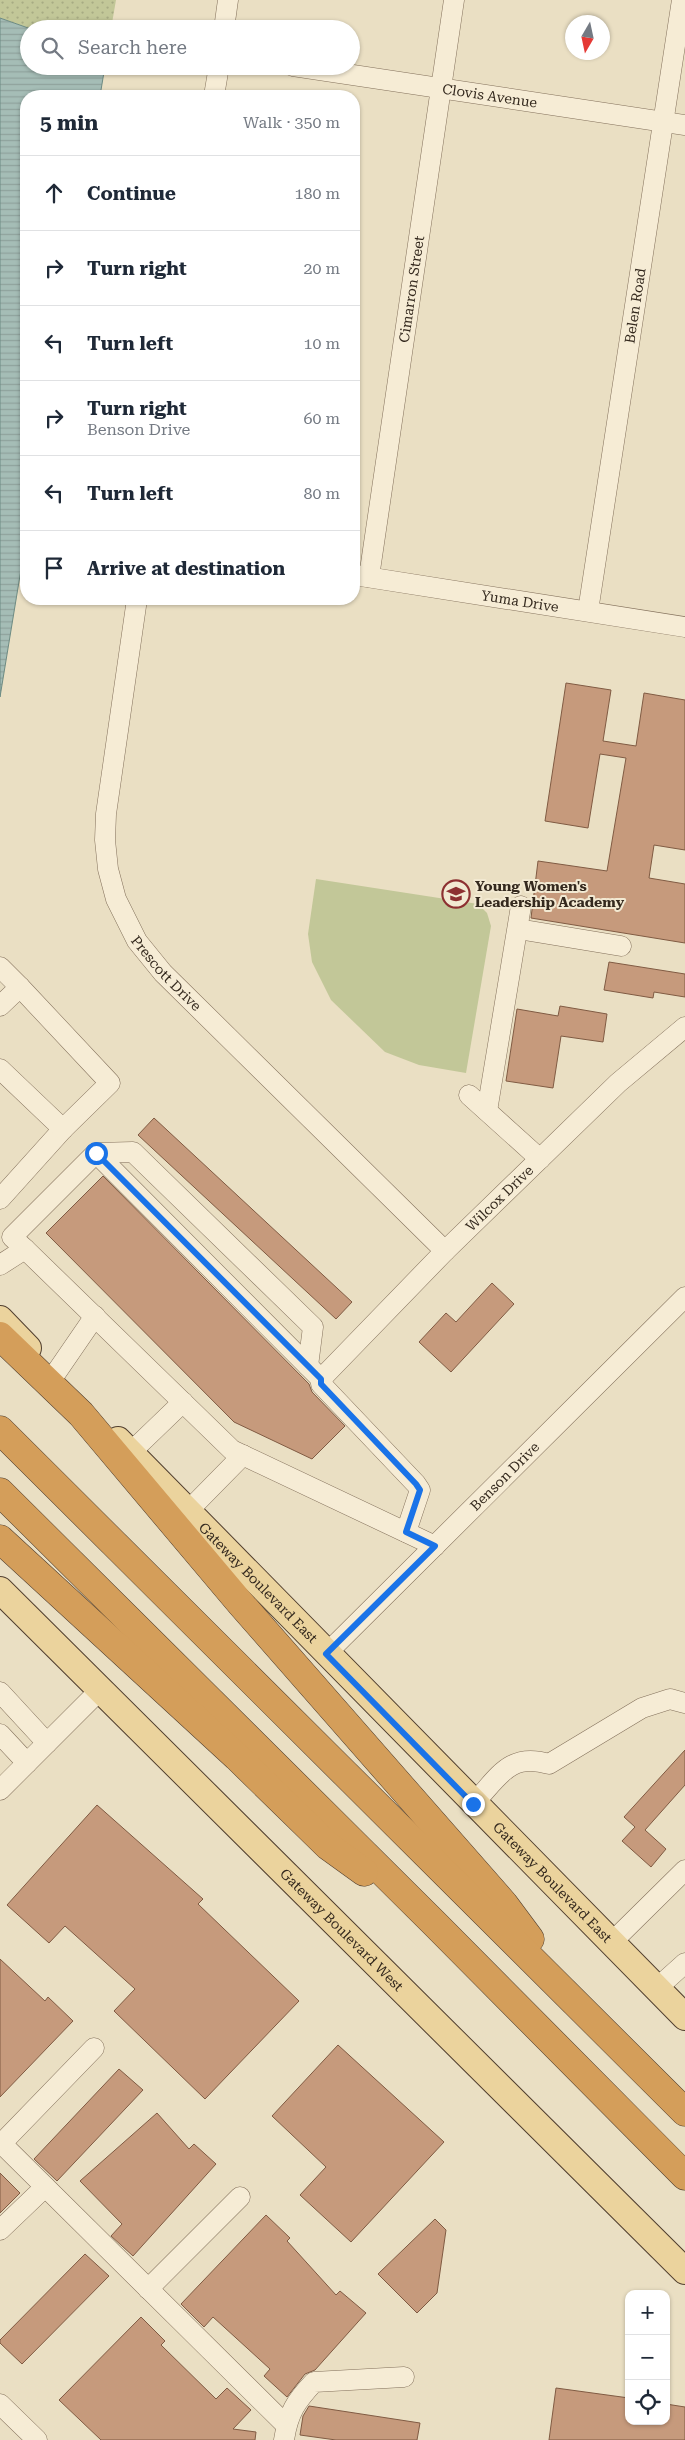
<!DOCTYPE html>
<html lang="en">
<head>
<meta charset="utf-8">
<style>
	:root { --surface:#fff; --page:#f2f2f3; --text:#1f2937; --muted:#747a83; --line:#e0e1e3 }
	body { margin:0; font-family:"Roboto Serif",serif; background:var(--page); color:var(--text) }
	.controls { position:absolute; right:15px; bottom:15px; display:grid; overflow:hidden; border-radius:10px; box-shadow:0 1px 4px #0004 }
	.controls button { width:45px; height:45px; display:grid; place-items:center; padding:0; border:0; border-bottom:1px solid var(--line); background:var(--surface); color:var(--text); font:25px sans-serif }
	.compass { position:absolute; left:565px; top:15px; width:45px; height:45px; border-radius:50%; background:var(--surface); box-shadow:0 1px 4px #0004; rotate:189deg }
	.stop { position:absolute; width:15px; height:15px; margin:-11px; border:4px solid #1a73e8; border-radius:50%; background:#fff }
	.stop.end { background:#1a73e8; border-color:#fff; box-shadow:0 1px 5px #0008 }
	.list { margin:0; padding:0; list-style:none }
	h2 { display:flex; justify-content:space-between; align-items:center; height:65px; margin:0; padding:0 20px; font-size:21px }
	h2 small { font-size:16px; font-weight:400; color:var(--muted) }
	.list li { display:grid; grid-template-columns:32px 1fr auto; gap:15px; align-items:center; box-sizing:border-box; height:75px; padding:0 20px; border-top:1px solid var(--line) }
	.list b { display:block; font-size:19px; white-space:nowrap }
	.list p { margin:0; font-size:16px; white-space:nowrap; color:var(--muted) }
	.list em { font-size:16px; font-style:normal; color:var(--muted) }
	.icon { flex:none; width:28px; height:28px; fill:none; stroke:currentColor; stroke-width:2; stroke-linecap:round; stroke-linejoin:round }
	.map { position:relative; flex:none; width:685px; height:2440px; overflow:hidden }
	.search { position:absolute; background:var(--surface); box-shadow:0 1px 4px #0004; left:20px; top:20px; width:340px; height:55px; display:flex; align-items:center; gap:12px; box-sizing:border-box; padding:0 18px; border-radius:28px; color:var(--muted); font-size:19px }
	.panel { position:absolute; background:var(--surface); box-shadow:0 1px 4px #0004; left:20px; top:90px; width:340px; height:515px; border-radius:20px }
	.map>svg:first-child { display:block }
	.grass { fill:url(#grass-dots) }
	.pitch { fill:#c2c798 }
	.water { fill:url(#water-rules); stroke:#6d8b83 }
	.building { fill:#c69a7c; stroke:#805b43 }
	.lines { fill:none; stroke-linecap:round; stroke-linejoin:round }
	.minor-casing { stroke:#83705b; stroke-width:21 }
	.major-casing { stroke:#513f2f; stroke-width:28 }
	.highway-casing { stroke:#513f2f; stroke-width:29 }
	.minor { stroke:#f6ecd5; stroke-width:20 }
	.major { stroke:#ebd39d; stroke-width:26 }
	.highway { stroke:#d49e5a; stroke-width:28 }
	.route { stroke:#1a73e8; stroke-width:6 }
	.labels { text-anchor:middle; dominant-baseline:central; stroke-width:4; stroke-linejoin:round; paint-order:stroke }
	.street-label { font-size:14px; fill:#34291e; stroke:#f2e9d2 }
	.poi-label { font-size:14px; font-weight:bold; fill:#34291e; stroke:#f2e9d2; text-anchor:start }
</style>
</head>
<body>
<div class="map">
<svg width="685" height="2440" viewBox="0 0 685 2440">
	<defs>
		<pattern id="grass-dots" width="8" height="8" patternUnits="userSpaceOnUse" patternTransform="scale(1.25)"><rect width="8" height="8" fill="#c2c798"/><path d="M2 2h.1M6 6h.1" fill="none" stroke="#a7ab83" stroke-width="1.8" stroke-linecap="round"/></pattern>
		<pattern id="water-rules" width="6" height="5" patternUnits="userSpaceOnUse" patternTransform="scale(1.25)"><rect width="6" height="5" fill="#a5bdb6"/><path d="M0 2.5h6" fill="none" stroke="#8fa29c"/></pattern>
	</defs>
	<rect width="100%" height="100%" fill="#eadfc3"/>
	<!-- grass -->
	<path class="grass" d="M0 0H116L111 29H31L0 18Z"/>
	<!-- pitch -->
	<path class="pitch" d="M316 879 478 904 487 913 491 926 466 1073 419 1065 385 1052 331 1000 312 962 308 934Z"/>
	<!-- water -->
	<path class="water" d="M0 18 31 29H29V66H105L100 96H26V539L0 697Z"/>
	<!-- building -->
	<g class="building">
		<path d="M566 683 611 690 603 741 636 746 644 693 685 700V850L654 845 649 878 685 884V943L531 918 538 861 607 871 626 758 600 754 588 828 545 821Z"/>
		<path d="M609 962 685 974V997L654 992 653 998 604 990Z"/>
		<path d="M560 1006 607 1014 603 1042 561 1036 553 1088 506 1081 517 1009 558 1016Z"/>
		<path d="M154 1118 352 1302 336 1319 138 1135Z"/>
		<path d="M103 1176 309 1384 312 1392 345 1426 312 1459 234 1422 46 1233Z"/>
		<path d="M492 1283 514 1304 451 1372 419 1342 446 1313 456 1322Z"/>
		<path d="M685 1750V1785L645 1830 666 1849 651 1867 622 1841 635 1827 624 1817Z"/>
		<path d="M97 1805 203 1899 198 1904 299 2001 205 2099 114 2011 135 1989 65 1926 49 1943 7 1905Z"/>
		<path d="M0 1959 45 2001 48 1997 73 2021 0 2097Z"/>
		<path d="M338 2045 444 2142 351 2242 300 2195 326 2167 272 2116Z"/>
		<path d="M119 2069 143 2090 57 2181 34 2159Z"/>
		<path d="M157 2113 189 2149 194 2144 216 2164 133 2256 111 2236 122 2224 80 2181Z"/>
		<path d="M0 2173 20 2193 0 2213Z"/>
		<path d="M266 2215 290 2238 287 2241 336 2295 340 2291 366 2313 315 2370 305 2374 287 2397 264 2376 270 2369 213 2317 204 2327 181 2304Z"/>
		<path d="M435 2219 446 2230 437 2293 417 2313 378 2274Z"/>
		<path d="M85 2254 109 2276 22 2364 0 2343V2340Z"/>
		<path d="M141 2317 165 2341 161 2345 216 2399 227 2388 251 2410 233 2429 256 2432 255 2440H101L59 2400Z"/>
		<path d="M556 2388 629 2398V2421H666V2404L685 2407V2440H549Z"/>
		<path d="M309 2406 420 2423 417 2440H336L300 2435 303 2416Z"/>
	</g>
	<g class="lines">
		<!-- minor casing -->
		<g class="minor-casing">
			<g id="minor">
				<path d="M224 29 228 0"/>
				<path id="s1" d="M293 66 685 125"/>
				<path d="M214 96 219 66"/>
				<path id="s2" d="M354 575 685 627"/>
				<path id="s3" d="M369 577 454 0"/>
				<path id="s4" d="M137 599 106 814 105 840 108 869 116 899 137 941 163 973 445 1251"/>
				<path id="s5" d="M588 611 682 0"/>
				<path d="M518 929 621 946"/>
				<path d="M0 967 20 987"/>
				<path d="M0 1006 20 987 110 1083 63 1129 0 1199"/>
				<path d="M0 1069 63 1129"/>
				<path d="M469 1095 540 1159"/>
				<path d="M487 1111 521 906"/>
				<path d="M96 1153 133 1152 313 1327 308 1366"/>
				<path d="M25 1249 12 1237 96 1153 321 1379V1384L416 1484 420 1490 406 1532"/>
				<path d="M0 1265 25 1249 232 1450 435 1546"/>
				<path id="s6" d="M321 1379 445 1251 618 1083 685 1027"/>
				<path d="M49 1383 95 1316"/>
				<path d="M130 1453 183 1402"/>
				<path d="M187 1512 243 1455"/>
				<path id="s7" d="M326 1654 685 1297"/>
				<path d="M0 1692 47 1743"/>
				<path d="M0 1734 27 1763"/>
				<path d="M0 1790 100 1690"/>
				<path d="M473 1804C499 1777 509 1752 549 1764L642 1708 670 1699 685 1703"/>
				<path d="M611 1943 685 1870"/>
				<path d="M656 1989 685 1963"/>
				<path d="M0 2142 286 2425"/>
				<path d="M1 2144 94 2048"/>
				<path d="M0 2230 45 2187"/>
				<path d="M148 2289 240 2197"/>
				<path d="M0 2404 37 2440"/>
				<path d="M284 2440C288 2413 296 2401 314 2382L404 2377"/>
			</g>
		</g>
		<!-- major casing -->
		<g class="major-casing">
			<g id="major">
				<path d="M0 1319 28 1348"/>
				<path id="s8" d="M118 1440 685 2017"/>
				<path id="s9" d="M0 1590 685 2271"/>
			</g>
		</g>
		<!-- highway casing -->
		<g class="highway-casing">
			<g id="highway">
				<path d="M0 1336 81 1414 241 1604 504 1904 530 1939"/>
				<path d="M0 1430 685 2112"/>
				<path d="M0 1492 435 1924 685 2176"/>
				<path d="M0 1539 237 1757 328 1846 364 1872"/>
			</g>
		</g>
		<!-- minor -->
		<use href="#minor" class="minor"/>
		<!-- major -->
		<use href="#major" class="major"/>
		<!-- highway -->
		<use href="#highway" class="highway"/>
	</g>
	<g class="lines">
		<!-- route -->
		<path class="route" d="M96 1153 321 1379V1384L416 1484 420 1490 406 1532 435 1546 326 1654 473 1804"/>
	</g>
	<!-- icons -->
	<defs>
		<g id="school-ring" transform="scale(1.4375)"><circle r="9.5" fill="#f2e9d2" stroke="#8d3031" stroke-width="1.5"/><path d="M0-5L7-2L0 1L-7-2ZM-4 1L0 2.5L4 1V4Q0 6-4 4Z" fill="#8d3031"/></g>
	</defs>
	<g fill-rule="evenodd">
		<use href="#school-ring" x="456" y="894"/>
	</g>
	<g class="labels">
		<!-- street labels -->
		<g class="street-label">
			<text stroke="none"><textPath href="#s1" startOffset="199">Clovis Avenue</textPath></text>
			<text stroke="none"><textPath href="#s3" startOffset="291">Cimarron Street</textPath></text>
			<text stroke="none"><textPath href="#s5" startOffset="309">Belen Road</textPath></text>
			<text stroke="none"><textPath href="#s2" startOffset="168">Yuma Drive</textPath></text>
			<text stroke="none"><textPath href="#s4" startOffset="394">Prescott Drive</textPath></text>
			<text stroke="none"><textPath href="#s6" startOffset="254">Wilcox Drive</textPath></text>
			<text stroke="none"><textPath href="#s7" startOffset="252">Benson Drive</textPath></text>
			<text stroke="none"><textPath href="#s8" startOffset="200">Gateway Boulevard East</textPath></text>
			<text stroke="none"><textPath href="#s8" startOffset="620">Gateway Boulevard East</textPath></text>
			<text stroke="none"><textPath href="#s9" startOffset="482">Gateway Boulevard West</textPath></text>
		</g>
		<!-- poi labels -->
		<g class="poi-label">
			<text x="475" y="886">Young Women's<tspan x="475" dy="16">Leadership Academy</tspan></text>
		</g>
	</g>
</svg>
<div class="controls">
<button>+</button>
<button>−</button>
<button><svg class="icon" aria-label="locate" viewBox="0 0 24 24"><circle cx="12" cy="12" r="6"/><path d="M12 2v4M12 18v4M2 12h4M18 12h4"/></svg></button>
</div>
<svg class="compass" viewBox="-18 -18 36 36"><path d="M0-13l5 13h-10z" fill="#e53935"/><path d="M0 13l5-13h-10z" fill="#747a83"/></svg>
<div class="stop" style="left:96px;top:1153px"></div>
<div class="stop end" style="left:473px;top:1804px"></div>
<div class="search"><svg class="icon" aria-label="search" viewBox="0 0 24 24"><circle cx="10" cy="10" r="6"/><path d="M15 15l6 6"/></svg>Search here</div>
<section class="panel">
<h2>5 min<small>Walk · 350 m</small></h2>
<ul class="list">
<li><svg class="icon" aria-label="ahead" viewBox="0 0 24 24"><path d="M12 20V5M6 11l6-6 6 6"/></svg><div><b>Continue</b></div><em>180 m</em></li>
<li><svg class="icon" aria-label="right" viewBox="0 0 24 24"><path d="M7 20v-9h11M14 6l5 5-5 5"/></svg><div><b>Turn right</b></div><em>20 m</em></li>
<li><svg class="icon" aria-label="left" viewBox="0 0 24 24"><path d="M17 20v-9H6M10 6l-5 5 5 5"/></svg><div><b>Turn left</b></div><em>10 m</em></li>
<li><svg class="icon" aria-label="right" viewBox="0 0 24 24"><path d="M7 20v-9h11M14 6l5 5-5 5"/></svg><div><b>Turn right</b><p>Benson Drive</p></div><em>60 m</em></li>
<li><svg class="icon" aria-label="left" viewBox="0 0 24 24"><path d="M17 20v-9H6M10 6l-5 5 5 5"/></svg><div><b>Turn left</b></div><em>80 m</em></li>
<li><svg class="icon" aria-label="arrive" viewBox="0 0 24 24"><path d="M6 21V4h12l-3 4 3 4H6"/></svg><div><b>Arrive at destination</b></div></li>
</ul>
</section>
</div>
</body>
</html>
